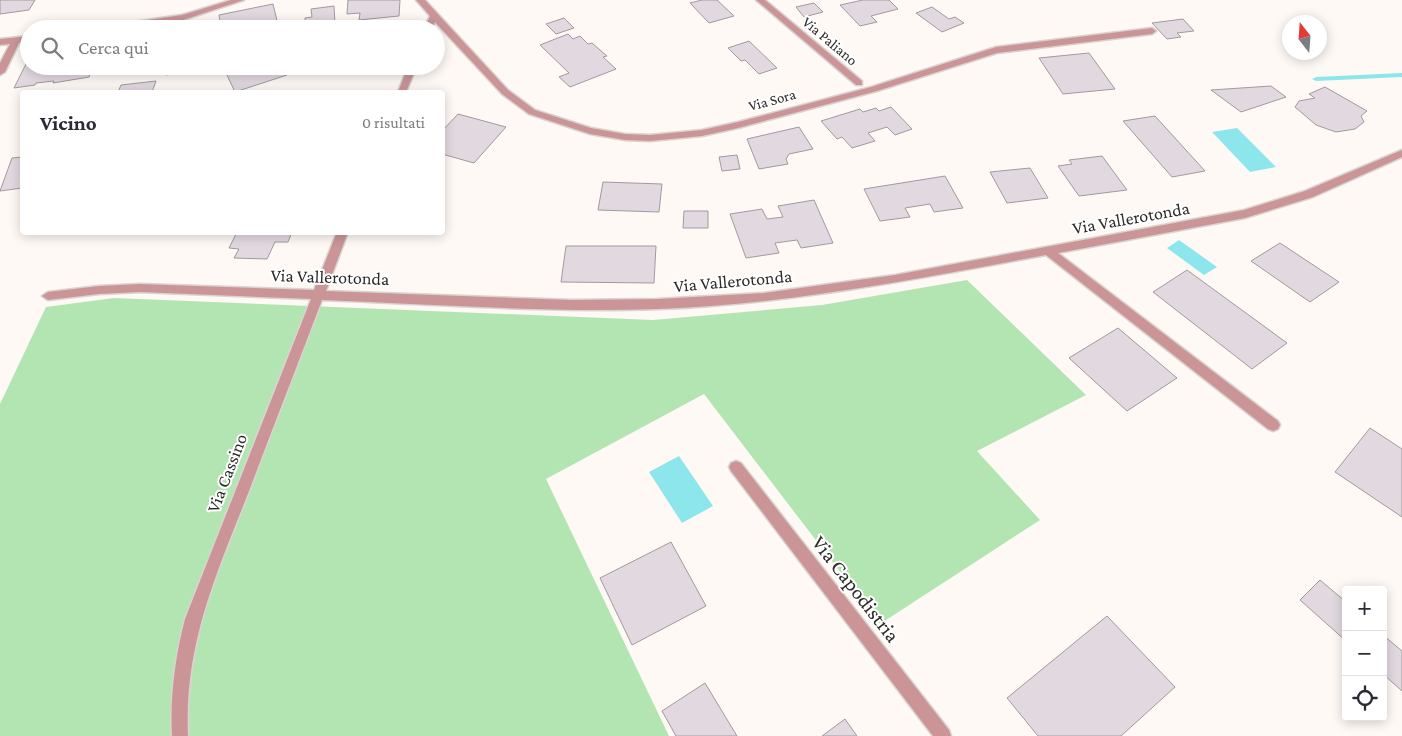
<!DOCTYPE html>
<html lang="it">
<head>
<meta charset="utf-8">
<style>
	:root { --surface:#fff; --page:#f7f7f7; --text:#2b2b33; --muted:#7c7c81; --line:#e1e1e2 }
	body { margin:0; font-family:"Crimson Pro",serif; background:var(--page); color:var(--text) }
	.controls { position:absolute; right:15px; bottom:15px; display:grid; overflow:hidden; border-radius:5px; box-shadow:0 2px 12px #0003 }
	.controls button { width:45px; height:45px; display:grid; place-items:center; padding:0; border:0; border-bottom:1px solid var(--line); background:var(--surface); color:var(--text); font:25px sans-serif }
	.compass { position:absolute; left:1282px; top:15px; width:45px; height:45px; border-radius:50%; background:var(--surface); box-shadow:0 2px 12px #0003; rotate:343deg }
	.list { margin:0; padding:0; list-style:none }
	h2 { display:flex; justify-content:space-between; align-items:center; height:65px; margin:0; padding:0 20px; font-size:21px }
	h2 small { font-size:16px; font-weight:400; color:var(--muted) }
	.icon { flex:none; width:28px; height:28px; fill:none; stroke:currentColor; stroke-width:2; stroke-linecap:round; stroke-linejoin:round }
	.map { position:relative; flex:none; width:1402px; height:736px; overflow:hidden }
	.search { position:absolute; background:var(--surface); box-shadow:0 2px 12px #0003; left:20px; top:20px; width:425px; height:55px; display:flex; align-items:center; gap:12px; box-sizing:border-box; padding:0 18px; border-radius:28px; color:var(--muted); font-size:19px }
	.panel { position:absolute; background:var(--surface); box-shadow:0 2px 12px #0003; left:20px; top:90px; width:425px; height:145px; border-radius:5px }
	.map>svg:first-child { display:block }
	.green { fill:#b3e5b3 }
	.water { fill:#8ee6ed }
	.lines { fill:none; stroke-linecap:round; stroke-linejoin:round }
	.stream { fill:#8ee6ed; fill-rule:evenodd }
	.building { fill:#e2d9e0; stroke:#a2999f }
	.street-casing { stroke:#d9d4d0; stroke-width:3 }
	.street { fill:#cb9598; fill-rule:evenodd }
	.labels { text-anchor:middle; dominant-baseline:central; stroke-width:4; stroke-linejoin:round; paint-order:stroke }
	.far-street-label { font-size:15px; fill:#2e2b29; stroke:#fff }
	.street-label { font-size:18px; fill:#2e2b29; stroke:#fff }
	.near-street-label { font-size:21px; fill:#2e2b29; stroke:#fff }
</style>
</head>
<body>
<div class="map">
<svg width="1402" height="736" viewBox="0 0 1402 736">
	<rect width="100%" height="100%" fill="#fef9f5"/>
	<!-- green -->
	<path class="green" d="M967 280 1086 395 977 451 1040 520 880 624 704 394 546 479 669 736H0V404L46 307 114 298 653 320 822 305Z"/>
	<!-- water -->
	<g class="water">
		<path d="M1237 128 1276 167 1250 172 1212 132Z"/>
		<path d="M1179 240 1217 267 1204 275 1167 248Z"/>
		<path d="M679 456 713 506 682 523 649 472Z"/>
	</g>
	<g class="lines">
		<!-- stream -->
		<path class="stream" d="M1402 73V77L1316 81 1312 79 1316 77Z"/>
	</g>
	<!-- building -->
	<g class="building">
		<path d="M0 0H35L29 10 0 14Z"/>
		<path d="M348 0H400L399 16 359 20 360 13 347 14Z"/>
		<path d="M702 0H717L734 16 709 23 690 3Z"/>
		<path d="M863 0H889L898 9 871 16 877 22 860 26 840 5Z"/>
		<path d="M814 3 823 12 804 17 796 7Z"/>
		<path d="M273 4 279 29H221L219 15Z"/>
		<path d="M334 6 335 25 306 29 305 18 312 17 311 9Z"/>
		<path d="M932 7 949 19 955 17 964 23 942 32 916 13Z"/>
		<path d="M564 18 574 28 556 34 546 24Z"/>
		<path d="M1183 19 1194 31 1177 33 1181 37 1167 39 1152 23Z"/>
		<path d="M568 34 573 39 580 36 588 44 592 43 607 56 603 57 616 69 570 87 559 77 569 73 540 45Z"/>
		<path d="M749 41 777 68 759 74 745 60 741 61 728 48Z"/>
		<path d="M1089 53 1115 89 1063 94 1039 58Z"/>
		<path d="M29 58V66H93L89 77 53 83 54 81 36 83 35 85 14 88Z"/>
		<path d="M166 66H191V70L166 75Z"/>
		<path d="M247 66H283L287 75 235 92 226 73Z"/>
		<path d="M156 81 152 92H118L121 85Z"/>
		<path d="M1271 86 1286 97 1241 112 1211 90Z"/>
		<path d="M1325 87 1367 111 1361 116 1364 122 1355 129 1336 132 1316 125 1295 107 1299 101 1315 98 1309 94Z"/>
		<path d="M891 107 912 129 895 135 887 127 868 133 875 141 852 148 842 137 837 139 821 121 860 109 863 112 876 108 879 111Z"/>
		<path d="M458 114 506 127 474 163 442 154V131Z"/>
		<path d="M1155 116 1205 171 1172 177 1123 121Z"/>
		<path d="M799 127 813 149 789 154 786 159 788 164 759 169 747 139Z"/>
		<path d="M737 155 740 169 722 171 719 157Z"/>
		<path d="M1102 156 1127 190 1079 196 1058 166 1072 164 1069 160Z"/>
		<path d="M22 157V188L0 191 12 158Z"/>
		<path d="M1030 168 1048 198 1007 203 990 172Z"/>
		<path d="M945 176 963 208 934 212 930 204 905 208 910 217 880 221 864 189Z"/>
		<path d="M603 182 662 184 659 212 598 210Z"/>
		<path d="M814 200 833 243 801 248 797 240 775 243 779 253 746 258 730 214 762 209 767 219 783 217 778 206Z"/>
		<path d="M684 211H708V228H683Z"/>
		<path d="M237 232H292L288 242H275L267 259 234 258 239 249 229 248Z"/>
		<path d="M1280 243 1339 282 1310 302 1251 261Z"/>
		<path d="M566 246H656L654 283 561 282Z"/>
		<path d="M1187 270 1287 343 1252 369 1153 292Z"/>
		<path d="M1118 328 1177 378 1127 411 1069 358Z"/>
		<path d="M1370 428 1402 449V517L1335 472Z"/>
		<path d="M671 542 706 606 632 645 600 578Z"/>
		<path d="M1320 580 1346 602V641L1300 600Z"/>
		<path d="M1107 616 1175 687 1121 736H1038L1007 698Z"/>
		<path d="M1383 635 1402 651V691L1383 674Z"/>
		<path d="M705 683 737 736H676L662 711Z"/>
		<path d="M845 719 857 736H822Z"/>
	</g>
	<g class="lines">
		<!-- street casing -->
		<g class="street-casing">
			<g id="street">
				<path d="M231 0H244L183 20 124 29H102L106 26 182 15Z"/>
				<path d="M416 0H425L508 90 535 110 591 128 625 134 650 135 702 130 738 122 871 87 996 47 1152 28 1156 31 1152 34 997 53 877 91 738 128 702 136 650 141 625 140 590 134 529 114 502 94 435 22 432 29H424L430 16Z"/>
				<path d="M756 0H765L862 81V85H856Z"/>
				<path d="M29 36V42L19 43 5 72 0 75V63L10 44 0 45V39Z"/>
				<path d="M408 66H417L406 92H398Z"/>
				<path d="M1402 150V157L1313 197 1245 218 1058 253 1278 421 1280 425 1278 429 1273 431 1268 429 1046 255C917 279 789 304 658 309 546 313 434 304 322 300 298 364 273 427 249 491 216 575 184 644 188 736H172C170 696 175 658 185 619L311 299 140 292 99 294 48 300 42 296 48 292 99 286 140 284 314 290 337 232H348L326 291 572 300 658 299 764 293 895 275 1244 210 1305 191Z"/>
				<path d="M736 461 741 463 949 730 951 736H933L731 471 729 467 731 463Z"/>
			</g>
		</g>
		<!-- street -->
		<use href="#street" class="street"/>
	</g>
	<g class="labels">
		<!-- far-street labels -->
		<g class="far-street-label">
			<text transform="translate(830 41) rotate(40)">Via Paliano</text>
			<text transform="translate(772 100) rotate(-15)">Via Sora</text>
		</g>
		<!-- street labels -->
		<g class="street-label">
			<text transform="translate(1131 218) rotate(-10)">Via Vallerotonda</text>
			<text transform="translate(330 277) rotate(2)">Via Vallerotonda</text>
			<text transform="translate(733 281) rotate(-5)">Via Vallerotonda</text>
			<text transform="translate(227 473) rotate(-69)">Via Cassino</text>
		</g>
		<!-- near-street labels -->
		<g class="near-street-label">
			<text transform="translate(856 589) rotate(52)">Via Capodistria</text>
		</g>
	</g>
</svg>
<div class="controls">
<button>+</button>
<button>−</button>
<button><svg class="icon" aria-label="locate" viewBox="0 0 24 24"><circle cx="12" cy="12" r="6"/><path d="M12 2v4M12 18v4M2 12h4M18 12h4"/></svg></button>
</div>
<svg class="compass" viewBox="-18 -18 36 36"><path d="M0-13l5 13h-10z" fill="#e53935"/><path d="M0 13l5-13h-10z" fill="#7c7c81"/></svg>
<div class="search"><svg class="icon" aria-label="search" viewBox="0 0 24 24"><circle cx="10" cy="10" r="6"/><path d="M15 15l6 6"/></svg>Cerca qui</div>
<section class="panel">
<h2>Vicino<small>0 risultati</small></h2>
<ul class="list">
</ul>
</section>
</div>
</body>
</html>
